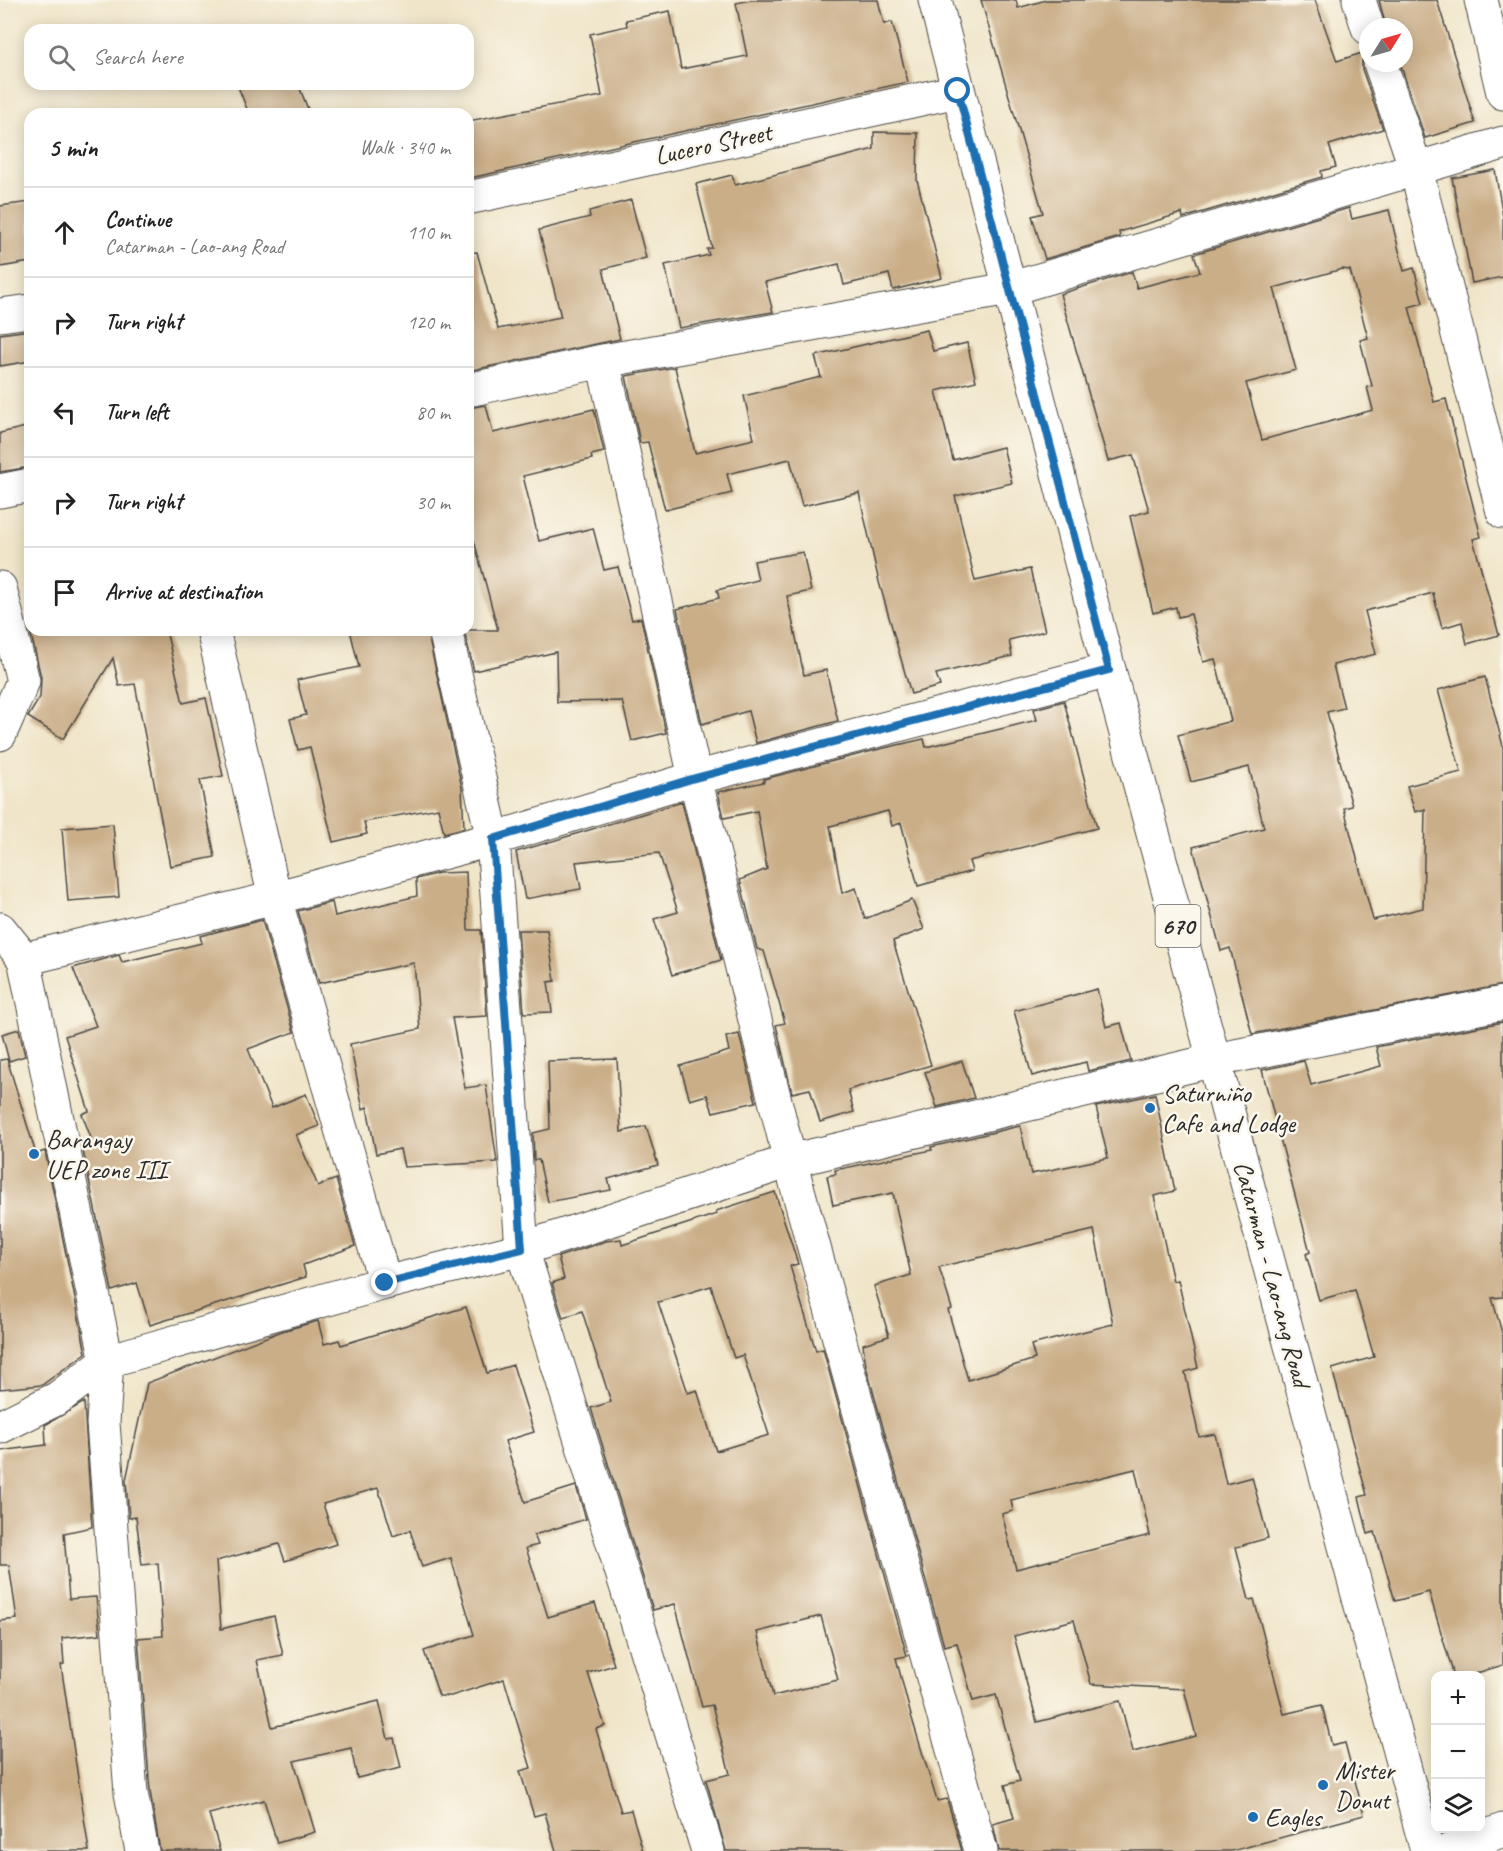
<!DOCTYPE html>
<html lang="en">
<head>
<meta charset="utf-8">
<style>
	:root { --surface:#fff; --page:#f6f6f6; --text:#222; --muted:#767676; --line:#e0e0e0 }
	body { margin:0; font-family:Caveat,sans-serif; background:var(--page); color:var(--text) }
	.controls { position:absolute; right:18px; bottom:18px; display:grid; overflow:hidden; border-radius:12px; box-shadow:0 3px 15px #0003 }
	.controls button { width:54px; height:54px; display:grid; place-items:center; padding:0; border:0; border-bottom:2px solid var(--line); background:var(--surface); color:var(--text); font:30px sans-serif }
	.compass { position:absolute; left:1359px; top:18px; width:54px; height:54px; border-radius:50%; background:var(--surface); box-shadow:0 3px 15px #0003; rotate:53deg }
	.stop { position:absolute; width:18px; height:18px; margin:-14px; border:4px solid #1f6fb2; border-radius:50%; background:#fff }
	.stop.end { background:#1f6fb2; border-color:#fff; box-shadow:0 2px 6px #0008 }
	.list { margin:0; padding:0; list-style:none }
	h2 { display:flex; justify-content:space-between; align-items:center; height:78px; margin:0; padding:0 24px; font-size:26px }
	h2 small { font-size:20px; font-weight:400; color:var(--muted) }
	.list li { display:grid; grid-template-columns:39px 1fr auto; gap:18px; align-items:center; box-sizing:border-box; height:90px; padding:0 24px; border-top:2px solid var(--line) }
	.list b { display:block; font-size:22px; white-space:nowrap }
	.list p { margin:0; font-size:20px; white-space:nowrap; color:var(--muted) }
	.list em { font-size:20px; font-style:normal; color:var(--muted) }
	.icon { flex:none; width:33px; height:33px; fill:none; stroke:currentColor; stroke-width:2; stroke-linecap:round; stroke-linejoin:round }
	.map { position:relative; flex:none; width:1503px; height:1851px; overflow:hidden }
	.search { position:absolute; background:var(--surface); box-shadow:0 3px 15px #0003; left:24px; top:24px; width:450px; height:66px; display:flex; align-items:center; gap:15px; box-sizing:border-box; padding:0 21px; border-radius:18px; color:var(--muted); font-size:22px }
	.panel { position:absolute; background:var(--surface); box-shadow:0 3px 15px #0003; left:24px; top:108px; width:450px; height:528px; border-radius:18px }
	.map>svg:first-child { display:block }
	.building { fill:#caae88; fill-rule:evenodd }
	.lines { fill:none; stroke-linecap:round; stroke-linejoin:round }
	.minor-casing { stroke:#494743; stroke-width:35 }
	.primary-casing { stroke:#494743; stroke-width:35 }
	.minor { stroke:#fff; stroke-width:33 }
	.primary { stroke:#fff; stroke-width:33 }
	.route { stroke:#1f6fb2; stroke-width:8 }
	.poi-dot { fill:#1f6fb2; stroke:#fbf7ec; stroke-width:2 }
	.labels { text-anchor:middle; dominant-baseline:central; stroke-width:5; stroke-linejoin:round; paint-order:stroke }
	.shield { fill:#fbf7ec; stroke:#696865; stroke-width:1.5 }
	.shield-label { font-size:24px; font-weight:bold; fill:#2b2b2b }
	.street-label { font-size:26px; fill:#2b2b2b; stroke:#fbf7ec }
	.poi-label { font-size:26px; fill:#2b2b2b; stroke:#fbf7ec; text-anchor:start }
</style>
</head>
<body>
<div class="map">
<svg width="1503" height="1851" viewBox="0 0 1503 1851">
	<rect width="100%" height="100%" fill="#fbf7ec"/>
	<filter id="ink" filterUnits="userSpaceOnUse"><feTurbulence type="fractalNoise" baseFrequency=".0167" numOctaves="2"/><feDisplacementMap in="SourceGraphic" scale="12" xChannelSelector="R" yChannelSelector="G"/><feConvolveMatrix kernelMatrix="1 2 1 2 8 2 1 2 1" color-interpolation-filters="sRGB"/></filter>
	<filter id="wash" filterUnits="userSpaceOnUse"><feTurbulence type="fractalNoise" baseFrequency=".008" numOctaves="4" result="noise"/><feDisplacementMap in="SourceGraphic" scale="24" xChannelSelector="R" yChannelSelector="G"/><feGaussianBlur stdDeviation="1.35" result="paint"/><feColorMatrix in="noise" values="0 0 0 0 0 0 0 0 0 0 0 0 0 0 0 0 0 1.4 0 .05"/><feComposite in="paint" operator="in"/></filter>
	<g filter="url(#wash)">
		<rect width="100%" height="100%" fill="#f0e5c9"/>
		<g id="blocks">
			<!-- building -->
			<g class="building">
				<path d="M752 0H878L884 24 892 22 908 82 470 178 468 121 602 96 590 34 627 26 626 20 670 11 681 69 747 56 736 3Z"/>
				<path d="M981 0H1016L1018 8 1046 0H1315L1337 61 1365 52 1362 60V69L1383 129 1329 145 1336 167 1321 171 1322 177 1183 218 1182 213 1119 232 1120 237 1045 259 1032 216 1043 213Z"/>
				<path d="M1379 0H1437L1475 123 1425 138 1400 63H1404V27H1386Z"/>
				<path d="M237 84H298L310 114H249Z"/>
				<path d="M874 132 918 133 917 180 942 278 893 290 889 274 844 285 839 264 765 282 773 312 679 328 665 265 709 255 707 249 712 248 696 184 732 175 735 185 874 149Z"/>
				<path d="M1495 170 1503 217V277L1472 283 1452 178Z"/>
				<path d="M631 200 646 258 603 269 620 339 468 371V253L477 252 498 329 561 317 539 230 590 217 589 211Z"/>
				<path d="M30 202V262L0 267V206Z"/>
				<path d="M1349 208 1352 219 1389 210 1404 271 1414 268 1423 303 1409 307 1434 402 1446 399 1481 537 1473 539 1499 635 1467 644 1462 622 1442 628 1433 593 1365 611 1376 654 1333 665 1344 708 1327 712 1352 806 1344 808 1373 920 1423 908 1425 809 1415 812 1407 786 1461 772 1438 690 1485 677 1503 746V985L1252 1034 1230 948 1221 951 1193 847 1264 828 1249 767 1191 782 1178 735 1231 721 1215 659 1203 662 1191 614 1178 617 1176 607 1153 613 1130 516 1149 511 1133 455 1108 461 1060 294 1132 272 1137 288 1200 272 1194 254ZM1342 269 1350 270 1368 338 1360 340 1372 386 1367 387 1373 410 1262 440 1246 383 1296 370 1274 288Z"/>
				<path d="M30 330V361L0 366V334Z"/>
				<path d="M927 330 933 351 967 343 976 381 936 391 953 460 1003 447 1012 483 955 496 975 581 1030 569 1045 631 1009 640 1012 656 936 674 940 686 911 694 879 582 859 493 802 506 790 459 727 474 732 493 665 510 648 442 640 443 626 376 675 367 695 453 754 439 744 396 821 377 815 356Z"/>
				<path d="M486 405 493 433 594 409 604 452 591 455 592 459 523 476 539 541 593 528 604 570 618 567 632 620 641 618 666 733 632 741 622 701 557 702 556 652 474 671 464 630H498L468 518V408Z"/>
				<path d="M30 426V467L0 472V433Z"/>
				<path d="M803 552 811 591 787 596 804 675 826 670 838 721 756 743 748 711 702 724 677 609 719 598 717 590 758 580 754 561Z"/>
				<path d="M30 630H166L183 703 206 698 223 776 200 780 215 857 170 866 135 684 119 686 113 658 63 739 28 717 40 697 41 677Z"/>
				<path d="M350 630H427L462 788 464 828 444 833 438 808 364 822 367 834 333 842 310 747 298 750 290 719 306 715 297 680 359 667Z"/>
				<path d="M1064 701 1097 828 969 861 972 871 918 886 901 823 892 826 888 811 830 826 842 893 856 888 865 919 912 900 924 929 893 941 931 1065 848 1090 854 1112 820 1122 810 1089 792 1093 776 1025 785 1023 764 951 757 949 740 880 767 869 757 811 724 818 718 792 764 782V779L880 749 924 739 926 747 1037 720 1034 709Z"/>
				<path d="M682 802 721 960 672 975 654 919 678 912 659 853 576 862 581 889 525 899 516 852Z"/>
				<path d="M113 824 119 897 68 901 62 828Z"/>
				<path d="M466 872 468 930H481L487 1016 452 1018 465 1088 486 1085 497 1162 404 1167 400 1149 376 1154 367 1107 363 1109 350 1044 420 1029 414 963 319 983 298 911 332 902 335 916 417 896 416 879 439 873Z"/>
				<path d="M262 920 294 1032 248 1049 272 1108 306 1094 319 1126 296 1135 318 1186 336 1179 355 1246 303 1265 306 1277 150 1325 137 1283 112 1291 81 1141 91 1138 82 1114 89 1111 65 1036 96 1026 73 968 119 955 122 962 202 943 200 936Z"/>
				<path d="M518 930H547L555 981 548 982 552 1012 524 1013Z"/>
				<path d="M1097 989 1106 1027 1121 1023 1131 1061 1088 1071 1086 1062 1032 1076 1014 1011Z"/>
				<path d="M1503 1022V1297L1492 1298 1503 1336V1665L1467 1676H1454L1429 1592 1395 1601 1375 1532 1368 1534 1359 1497 1367 1495 1332 1369 1374 1357 1355 1290 1319 1300 1306 1254 1310 1252 1262 1070 1304 1061 1311 1085 1381 1066 1376 1047Z"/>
				<path d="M19 1029 25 1056 9 1061 2 1034Z"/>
				<path d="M739 1034 756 1102 713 1112 707 1095 690 1100 680 1066 729 1051 726 1037Z"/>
				<path d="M7 1059 36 1154 45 1151 86 1353 42 1385 0 1389V1060Z"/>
				<path d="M617 1059 621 1132 646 1126 658 1165 608 1179 611 1190 548 1202 539 1160H534L533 1133 550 1129 548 1061Z"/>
				<path d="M962 1061 974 1098 937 1107 925 1072Z"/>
				<path d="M1155 1094 1175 1191 1154 1196 1173 1281 1178 1280 1198 1368 1185 1372 1199 1437 1215 1434 1226 1484 1252 1477 1268 1538 1236 1547 1249 1600 1254 1599 1284 1714 1322 1705 1332 1746 1345 1743 1364 1815 1232 1851H999L993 1824 1014 1818 1005 1785 1020 1781 996 1695 973 1701 957 1643 944 1646 866 1366 863 1344 889 1336 874 1286 911 1275 893 1193 833 1205 827 1176 836 1174 835 1170 932 1150 931 1147 1020 1126 1031 1174 1108 1158 1096 1107ZM1094 1230 1113 1324 1031 1345 1035 1359 968 1380 948 1310 952 1309 939 1267ZM1135 1469 1150 1535 1016 1569 1002 1514 1013 1511 1011 1500ZM1074 1620 1091 1684 1184 1689 1196 1736 1133 1752 1120 1701 1037 1722 1014 1636Z"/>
				<path d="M775 1192 798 1264 790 1266 816 1351 823 1349 907 1656 896 1658 910 1712 937 1801 947 1799 962 1851H726L706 1780 730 1774 712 1705 702 1707 675 1604 653 1610 591 1408 611 1402 582 1311 563 1318 552 1283 564 1279 558 1257 606 1241 621 1239 622 1245 717 1214 716 1211ZM711 1286 734 1358 743 1355 769 1435 716 1451 697 1390 688 1393 658 1302ZM821 1616 838 1680 773 1696 757 1632Z"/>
				<path d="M466 1307 487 1373 513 1365 534 1432 505 1441 525 1502 576 1486 586 1519 534 1535 538 1545 526 1548 548 1617 595 1603 614 1665 588 1673 605 1726 596 1729 621 1812 631 1810 643 1851H556L545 1813 534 1816 520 1771 531 1768 504 1679 451 1696H439L424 1651 474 1635 451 1558 422 1567 410 1530 393 1536 378 1488 323 1504 336 1544 285 1561 279 1544 216 1561 221 1629 274 1616 283 1655 257 1660 272 1727 379 1701 388 1739 394 1738 401 1768 357 1778 351 1748 294 1761 315 1832 277 1843 264 1800 209 1814 220 1851H160L150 1791 138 1638 163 1636 158 1563 142 1565 136 1517 129 1518 126 1480 147 1383 282 1331 318 1321 324 1344 339 1340 341 1345Z"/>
				<path d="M84 1402 92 1527 64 1533 69 1599 96 1597 100 1634 62 1638 64 1664 61 1665 89 1851H0V1621L17 1619 9 1565H0V1451L46 1445 45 1425Z"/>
			</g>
		</g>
	</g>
	<g filter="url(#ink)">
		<use href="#blocks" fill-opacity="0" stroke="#494743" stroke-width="1.5"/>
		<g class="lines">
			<!-- minor casing -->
			<g class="minor-casing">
				<g id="minor">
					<path d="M1359 0 1368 28"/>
					<path d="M1481 0 1503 93"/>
					<path d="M1380 63 1416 169 1503 512"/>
					<path d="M468 198 958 91"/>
					<path d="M0 315 30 311"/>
					<path d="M603 361 695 778 790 1161 981 1851"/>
					<path d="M468 390 603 361 1009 289 1503 143"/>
					<path d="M0 491 30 485"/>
					<path d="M0 588 23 681 0 734"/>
					<path d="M213 630 275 898 385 1283"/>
					<path d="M445 630 493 839 522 1249 708 1851"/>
					<path d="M0 929 24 959 107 1361 103 1423 131 1793 142 1851"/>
					<path d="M24 959 275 898 493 839 695 778 1109 670"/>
					<path d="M0 1427 58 1398 107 1361 385 1283 522 1249 790 1161 1215 1060 1503 1003"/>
					<path d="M1448 1851 1503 1830"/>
				</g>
			</g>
			<!-- primary casing -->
			<g class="primary-casing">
				<path id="primary" d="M935 0 1109 670 1427 1851"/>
			</g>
			<!-- minor -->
			<use href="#minor" class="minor"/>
			<!-- primary -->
			<use href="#primary" class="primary"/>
		</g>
	</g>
	<g class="lines" filter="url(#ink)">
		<!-- route -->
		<path class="route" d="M385 1283 522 1249 493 839 695 778 1109 670 958 91"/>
	</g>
	<!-- markers -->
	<g class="poi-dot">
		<circle cx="1150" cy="1108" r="6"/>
		<circle cx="34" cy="1154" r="6"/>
		<circle cx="1323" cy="1785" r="6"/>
		<circle cx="1253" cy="1817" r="6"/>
	</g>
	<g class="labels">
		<!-- shield labels -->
		<rect class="shield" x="1155.5" y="905" width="45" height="42" rx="4.5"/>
		<g class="shield-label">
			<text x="1178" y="926">670</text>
		</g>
		<!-- street labels -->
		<g class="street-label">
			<text transform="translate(713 144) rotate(-12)">Lucero Street</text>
			<text transform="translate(1272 1274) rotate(75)">Catarman - Lao-ang Road</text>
		</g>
		<!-- poi labels -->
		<g class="poi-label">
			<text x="1162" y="1093">Saturniño<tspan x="1162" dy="30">Cafe and Lodge</tspan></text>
			<text x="46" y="1139">Barangay<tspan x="46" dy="30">UEP zone III</tspan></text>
			<text x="1335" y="1770">Mister<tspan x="1335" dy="30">Donut</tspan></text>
			<text x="1265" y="1817">Eagles</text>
		</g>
	</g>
</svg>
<div class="controls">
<button>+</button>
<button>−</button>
<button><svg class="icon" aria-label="layers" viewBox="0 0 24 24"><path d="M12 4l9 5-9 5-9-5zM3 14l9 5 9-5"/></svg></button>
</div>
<svg class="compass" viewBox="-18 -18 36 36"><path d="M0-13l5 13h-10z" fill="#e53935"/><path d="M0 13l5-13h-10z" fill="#767676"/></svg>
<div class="stop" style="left:958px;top:91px"></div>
<div class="stop end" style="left:385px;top:1283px"></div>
<div class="search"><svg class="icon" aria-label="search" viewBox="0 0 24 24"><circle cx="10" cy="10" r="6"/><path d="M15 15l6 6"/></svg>Search here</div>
<section class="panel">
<h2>5 min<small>Walk · 340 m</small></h2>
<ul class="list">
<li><svg class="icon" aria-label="ahead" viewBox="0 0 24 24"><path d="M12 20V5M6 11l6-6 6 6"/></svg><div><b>Continue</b><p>Catarman - Lao-ang Road</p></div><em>110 m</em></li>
<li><svg class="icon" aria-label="right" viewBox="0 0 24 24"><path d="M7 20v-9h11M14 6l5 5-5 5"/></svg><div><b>Turn right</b></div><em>120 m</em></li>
<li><svg class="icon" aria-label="left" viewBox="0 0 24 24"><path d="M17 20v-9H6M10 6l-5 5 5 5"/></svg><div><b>Turn left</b></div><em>80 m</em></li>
<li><svg class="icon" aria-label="right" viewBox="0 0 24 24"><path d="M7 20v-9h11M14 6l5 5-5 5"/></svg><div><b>Turn right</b></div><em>30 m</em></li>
<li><svg class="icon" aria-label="arrive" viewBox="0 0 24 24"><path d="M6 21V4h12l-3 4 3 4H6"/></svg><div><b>Arrive at destination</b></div></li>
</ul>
</section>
</div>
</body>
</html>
